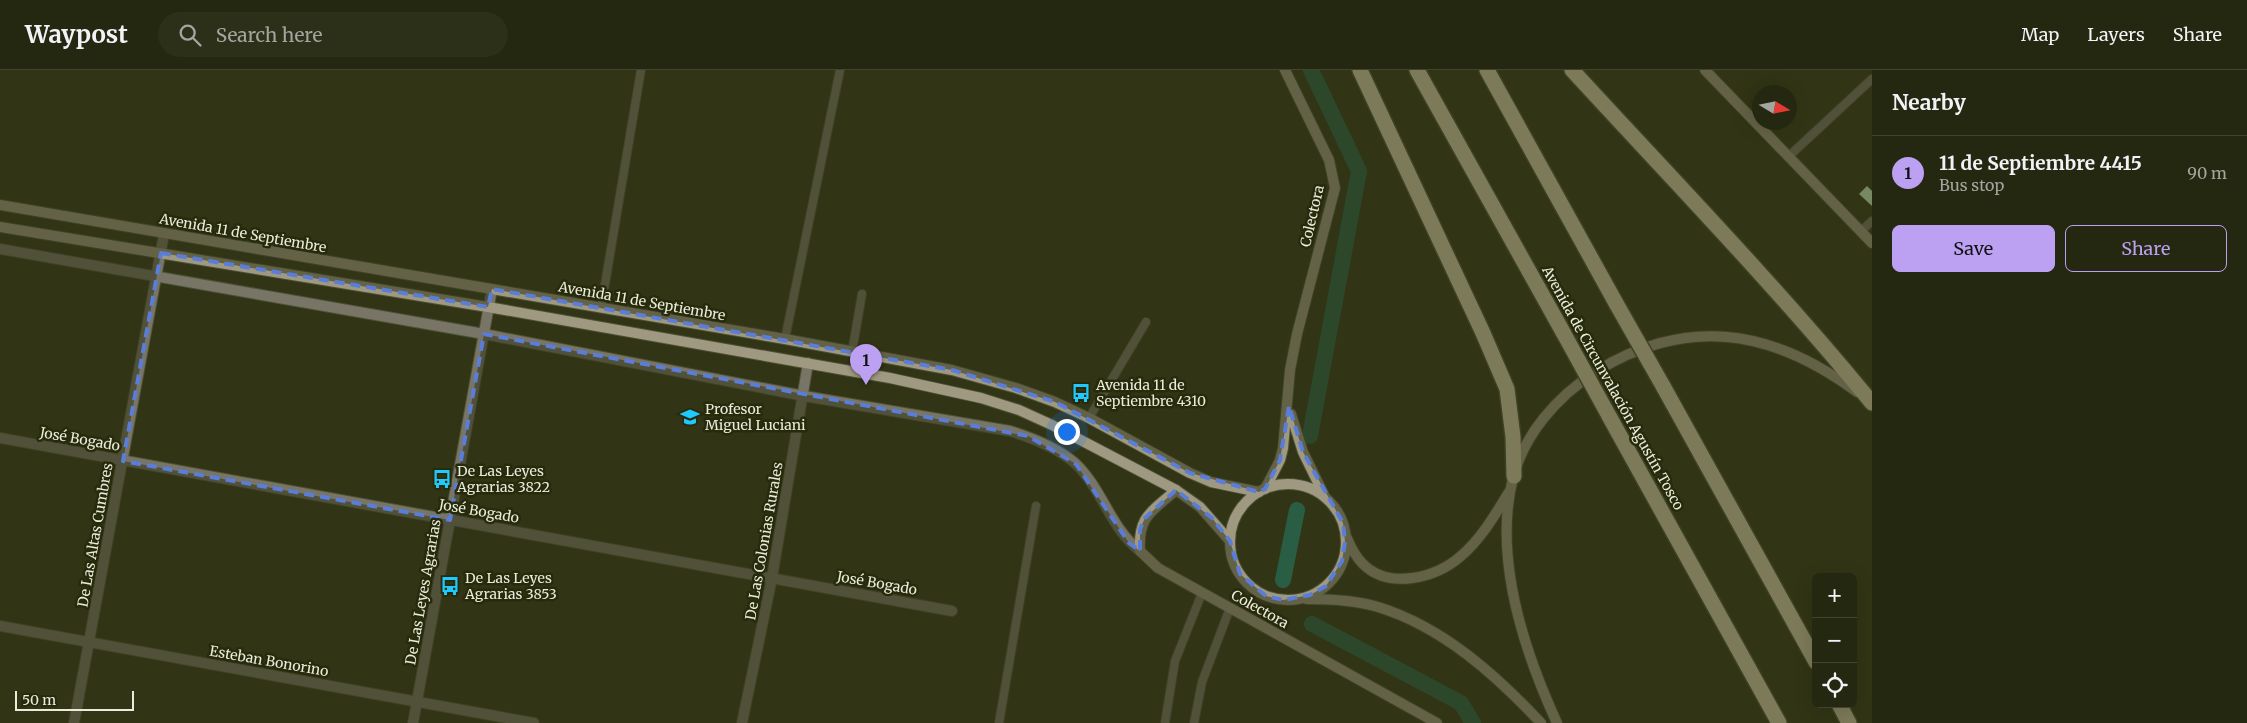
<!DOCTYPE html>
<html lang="en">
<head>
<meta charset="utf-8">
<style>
	:root { --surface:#252810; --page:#2d3019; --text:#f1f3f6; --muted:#a3a69f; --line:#424430; --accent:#bca0f2 }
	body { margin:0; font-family:Merriweather,serif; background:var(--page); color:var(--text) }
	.controls { position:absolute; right:15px; bottom:15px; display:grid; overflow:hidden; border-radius:8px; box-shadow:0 5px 20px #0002 }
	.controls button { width:45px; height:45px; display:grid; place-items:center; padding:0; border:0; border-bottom:1px solid var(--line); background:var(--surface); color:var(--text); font:25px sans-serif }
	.compass { position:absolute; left:1752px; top:15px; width:45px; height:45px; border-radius:50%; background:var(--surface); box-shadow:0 5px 20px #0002; rotate:100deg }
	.scale { position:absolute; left:15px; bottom:12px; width:119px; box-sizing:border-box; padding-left:5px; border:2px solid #e9ecda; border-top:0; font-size:14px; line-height:18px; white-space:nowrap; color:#e9ecda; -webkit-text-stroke:4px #272b0c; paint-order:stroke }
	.you { position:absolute; left:1066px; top:361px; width:18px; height:18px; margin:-12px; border:4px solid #fff; border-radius:50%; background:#1a73e8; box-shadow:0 0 0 8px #1a73e833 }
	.badge { display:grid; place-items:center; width:32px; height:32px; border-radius:50%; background:var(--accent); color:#111; font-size:16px; font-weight:700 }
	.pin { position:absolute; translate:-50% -41px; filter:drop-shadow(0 1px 2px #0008) }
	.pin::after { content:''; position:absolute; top:26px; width:18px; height:15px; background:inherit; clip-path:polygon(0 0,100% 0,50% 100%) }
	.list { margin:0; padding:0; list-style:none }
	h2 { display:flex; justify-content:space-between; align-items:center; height:65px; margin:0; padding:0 20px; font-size:21px }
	h2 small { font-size:16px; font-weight:400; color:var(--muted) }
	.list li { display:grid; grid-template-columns:32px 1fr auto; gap:15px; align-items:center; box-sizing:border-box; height:75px; padding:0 20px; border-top:1px solid var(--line) }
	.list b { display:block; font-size:19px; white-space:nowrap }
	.list p { margin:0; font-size:16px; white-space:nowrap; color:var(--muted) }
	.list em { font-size:16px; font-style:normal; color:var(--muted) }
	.actions { display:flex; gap:10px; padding:15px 20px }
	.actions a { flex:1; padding:11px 0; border:1px solid var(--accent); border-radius:8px; text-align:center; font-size:18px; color:var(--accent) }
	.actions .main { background:var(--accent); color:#111 }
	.icon { flex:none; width:28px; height:28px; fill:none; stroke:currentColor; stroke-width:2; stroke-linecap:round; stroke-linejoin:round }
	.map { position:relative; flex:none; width:1872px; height:653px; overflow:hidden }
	header { display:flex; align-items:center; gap:30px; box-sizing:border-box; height:70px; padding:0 25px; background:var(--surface); border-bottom:1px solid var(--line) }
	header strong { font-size:24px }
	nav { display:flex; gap:28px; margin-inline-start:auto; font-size:18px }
	.search { width:350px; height:45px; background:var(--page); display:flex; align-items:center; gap:12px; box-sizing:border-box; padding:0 18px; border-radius:28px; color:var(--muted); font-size:19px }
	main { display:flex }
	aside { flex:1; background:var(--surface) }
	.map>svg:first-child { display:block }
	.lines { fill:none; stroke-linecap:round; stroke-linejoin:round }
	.canal { stroke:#295e44; stroke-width:16 }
	.building { fill:#cceec0 }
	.lane-casing { stroke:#4e5235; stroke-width:10 }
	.street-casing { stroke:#4e5235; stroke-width:12 }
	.secondary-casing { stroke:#4e5235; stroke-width:12 }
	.highway-casing { stroke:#4e5235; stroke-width:18 }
	.lane { stroke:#787466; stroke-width:8 }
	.street { stroke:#787466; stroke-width:10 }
	.secondary { stroke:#a09982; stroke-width:10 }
	.highway { stroke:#dacfab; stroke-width:15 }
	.highway-bridge-casing { stroke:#4e5235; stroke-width:18; stroke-linecap:butt }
	.highway-bridge { stroke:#dacfab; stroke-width:15 }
	.marked { fill:none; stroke:#5a7dd9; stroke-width:4; stroke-dasharray:10 6; stroke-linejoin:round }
	.labels { text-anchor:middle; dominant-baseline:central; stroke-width:5; stroke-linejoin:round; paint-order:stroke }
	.street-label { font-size:14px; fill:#e9ecda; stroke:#272b0c }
	.poi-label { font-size:14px; fill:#e9ecda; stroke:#272b0c; text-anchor:start }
</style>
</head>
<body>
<header>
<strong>Waypost</strong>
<div class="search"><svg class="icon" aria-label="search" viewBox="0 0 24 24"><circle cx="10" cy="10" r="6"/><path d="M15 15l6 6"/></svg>Search here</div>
<nav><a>Map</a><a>Layers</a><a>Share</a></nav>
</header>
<main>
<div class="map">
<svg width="1872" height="653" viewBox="0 0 1872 653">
	<rect width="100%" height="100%" fill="#313516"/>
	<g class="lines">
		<!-- canal -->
		<g class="canal">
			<path d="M1310 366 1359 101 1311 0"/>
			<path d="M1283 510 1297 440"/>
			<path d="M1312 554 1461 633 1473 653"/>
		</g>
	</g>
	<!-- building -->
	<path class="building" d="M1867 116 1872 121V136L1859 124Z"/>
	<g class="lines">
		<!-- lane casing -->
		<g class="lane-casing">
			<g id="lane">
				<path d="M1788 87 1872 9"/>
				<path d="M1861 161 1872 151"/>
				<path d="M601 238 641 0"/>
				<path d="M785 269 840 0"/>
				<path d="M852 282 862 224"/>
				<path d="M1089 348 1146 252"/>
				<path d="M999 653 1036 436"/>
				<path d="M1165 653 1175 591 1202 523"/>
				<path d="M1194 653 1202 612 1230 538"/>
			</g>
		</g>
		<!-- street casing -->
		<g class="street-casing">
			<g id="street">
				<path d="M0 179 484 264 804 326 1010 361C1033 368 1058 378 1076 394 1102 419 1111 459 1140 481"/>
				<path d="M0 368 952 541"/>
				<path d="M0 556 534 653"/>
				<path d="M74 653 164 164"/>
				<path d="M413 653 492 219"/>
				<path d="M742 653 772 508 808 293"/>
			</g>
		</g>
		<!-- secondary casing -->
		<g class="secondary-casing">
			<g id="secondary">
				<path d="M1705 0 1872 173"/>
				<path d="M0 135 785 269 952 300 1016 318 1055 332 1089 348 1190 403 1211 412 1259 422"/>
				<path d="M0 157 488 237 890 308 981 328 1019 340 1052 355 1176 420 1200 437 1230 471"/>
				<path d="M1291 344 1303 382 1325 427"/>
				<circle cx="1288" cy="472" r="58"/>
				<path d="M1265 419 1280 390 1283 378 1290 300 1297 264 1335 118 1329 90 1285 0"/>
				<path d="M1176 420C1152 442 1138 445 1140 481L1158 498 1437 653"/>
				<path d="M1347 468C1351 478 1356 487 1363 494 1389 520 1436 508 1461 486 1481 469 1495 445 1509 422"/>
				<path d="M1306 529C1331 529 1355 530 1378 537 1443 557 1496 605 1541 653"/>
				<path d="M1557 653C1524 581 1493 487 1513 408 1535 322 1640 258 1727 267 1775 271 1819 294 1857 322"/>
			</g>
		</g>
		<!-- highway casing -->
		<g class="highway-casing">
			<g id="highway">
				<path d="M1360 0 1483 263 1507 319 1513 367 1514 406"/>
				<path d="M1417 0 1564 264"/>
				<path d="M1487 0 1617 235"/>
				<path d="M1572 0C1673 110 1777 217 1872 333"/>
				<path d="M1663 316 1816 592"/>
				<path d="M1609 346 1779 653"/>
				<path d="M1839 634 1849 653"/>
			</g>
		</g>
		<!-- lane -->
		<use href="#lane" class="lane"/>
		<!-- street -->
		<use href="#street" class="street"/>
		<!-- secondary -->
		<use href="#secondary" class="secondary"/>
		<!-- highway -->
		<use href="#highway" class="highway"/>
		<!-- highway-bridge casing -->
		<g class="highway-bridge-casing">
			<g id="highway-bridge">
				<path d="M1617 235 1663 316"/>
				<path d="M1564 264 1609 346"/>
			</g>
		</g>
		<!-- highway-bridge -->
		<use href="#highway-bridge" class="highway-bridge"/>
	</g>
	<!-- marked area -->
	<path d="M0 0H1872V653H0ZM161 183 488 237 492 219 952 300 1055 332 1190 403 1259 422 1265 419 1280 390 1289 336 1303 382 1343 453 1345 472 1342 491 1326 516 1310 525 1283 530 1266 526 1240 504 1230 471 1212 448 1176 420 1145 448 1140 459V481L1129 473 1076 394 1028 366 484 264 450 450 123 391Z" fill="#313516" fill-opacity=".55" fill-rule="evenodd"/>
	<path class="marked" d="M161 183 488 237 492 219 952 300 1055 332 1190 403 1259 422 1265 419 1280 390 1289 336 1303 382 1343 453 1345 472 1342 491 1326 516 1310 525 1283 530 1266 526 1240 504 1230 471 1212 448 1176 420 1145 448 1140 459V481L1129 473 1076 394 1028 366 484 264 450 450 123 391Z"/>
	<!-- icons -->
	<defs>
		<g id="bus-bare" transform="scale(1.5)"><path d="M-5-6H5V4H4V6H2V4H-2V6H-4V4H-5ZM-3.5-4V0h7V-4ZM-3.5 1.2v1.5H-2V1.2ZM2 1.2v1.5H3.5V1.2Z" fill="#20c9fd" stroke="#272b0c" stroke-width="2.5" paint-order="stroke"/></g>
		<g id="school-bare" transform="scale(1.5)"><path d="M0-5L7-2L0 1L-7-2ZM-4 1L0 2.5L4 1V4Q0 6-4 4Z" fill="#20c9fd" stroke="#272b0c" stroke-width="2.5" paint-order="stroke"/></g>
	</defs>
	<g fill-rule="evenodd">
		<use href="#bus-bare" x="1081" y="323"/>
		<use href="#school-bare" x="690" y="347"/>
		<use href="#bus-bare" x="442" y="409"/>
		<use href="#bus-bare" x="450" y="516"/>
	</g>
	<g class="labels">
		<!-- street labels -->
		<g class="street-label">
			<text transform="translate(1312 146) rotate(-77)">Colectora</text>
			<text transform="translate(243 163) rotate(10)">Avenida 11 de Septiembre</text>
			<text transform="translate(642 231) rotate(10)">Avenida 11 de Septiembre</text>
			<text transform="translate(1613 318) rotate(61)">Avenida de Circunvalación Agustín Tosco</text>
			<text transform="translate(80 369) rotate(10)">José Bogado</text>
			<text transform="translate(479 441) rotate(10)">José Bogado</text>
			<text transform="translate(95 465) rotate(-80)">De Las Altas Cumbres</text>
			<text transform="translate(764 471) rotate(-80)">De Las Colonias Rurales</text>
			<text transform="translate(877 513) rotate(10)">José Bogado</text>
			<text transform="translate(423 522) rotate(-80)">De Las Leyes Agrarias</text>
			<text transform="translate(1260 539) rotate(29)">Colectora</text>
			<text transform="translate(269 591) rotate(10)">Esteban Bonorino</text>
		</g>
		<!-- poi labels -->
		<g class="poi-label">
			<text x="1096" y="315">Avenida 11 de<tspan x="1096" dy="16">Septiembre 4310</tspan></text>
			<text x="705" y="339">Profesor<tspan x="705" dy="16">Miguel Luciani</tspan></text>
			<text x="457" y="401">De Las Leyes<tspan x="457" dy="16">Agrarias 3822</tspan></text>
			<text x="465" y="508">De Las Leyes<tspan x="465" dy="16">Agrarias 3853</tspan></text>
		</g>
	</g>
</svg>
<div class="controls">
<button>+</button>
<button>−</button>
<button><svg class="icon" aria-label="locate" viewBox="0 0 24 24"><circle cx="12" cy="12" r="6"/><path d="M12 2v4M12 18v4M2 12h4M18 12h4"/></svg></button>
</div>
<svg class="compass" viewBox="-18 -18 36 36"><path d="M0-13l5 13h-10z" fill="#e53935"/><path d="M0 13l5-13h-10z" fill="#a3a69f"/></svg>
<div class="scale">50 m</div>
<div class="you"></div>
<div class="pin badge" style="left:866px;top:315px">1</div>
</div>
<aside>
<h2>Nearby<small></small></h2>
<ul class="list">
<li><span class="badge">1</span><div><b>11 de Septiembre 4415</b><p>Bus stop</p></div><em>90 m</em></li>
</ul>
<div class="actions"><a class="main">Save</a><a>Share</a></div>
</aside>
</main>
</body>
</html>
